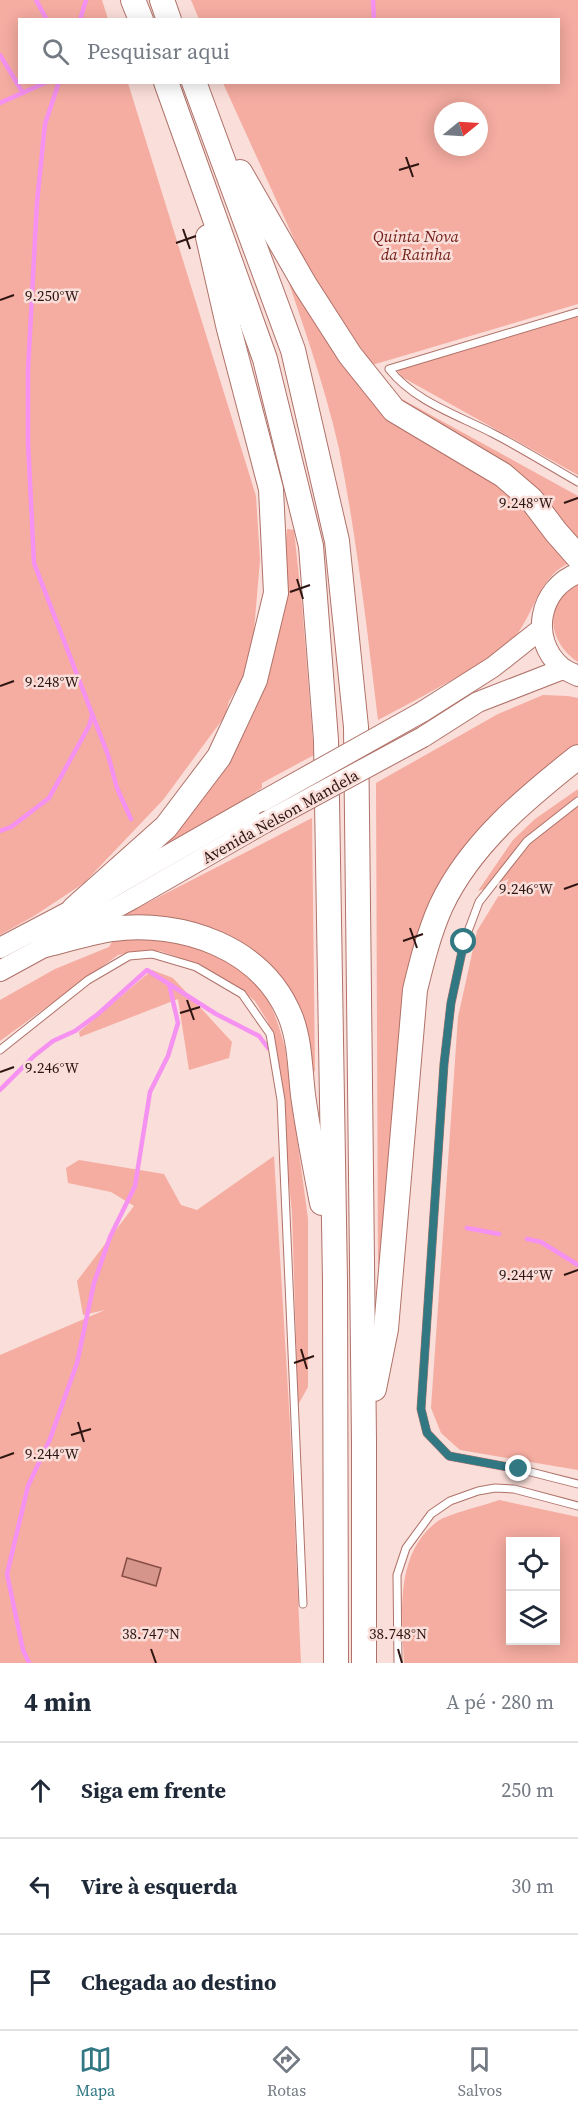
<!DOCTYPE html>
<html lang="pt">
<head>
<meta charset="utf-8">
<style>
	:root { --surface:#fff; --page:#f6f6f7; --text:#1f2937; --muted:#747a83; --line:#e0e1e3; --accent:#317883 }
	body { margin:0; font-family:"Source Serif 4",serif; background:var(--page); color:var(--text) }
	.controls { position:absolute; right:18px; bottom:18px; display:grid; overflow:hidden; border-radius:0px; box-shadow:0 3px 15px #0003 }
	.controls button { width:54px; height:54px; display:grid; place-items:center; padding:0; border:0; border-bottom:2px solid var(--line); background:var(--surface); color:var(--text); font:30px sans-serif }
	.compass { position:absolute; left:434px; top:102px; width:54px; height:54px; border-radius:50%; background:var(--surface); box-shadow:0 3px 15px #0003; rotate:72deg }
	.stop { position:absolute; width:18px; height:18px; margin:-14px; border:4px solid #317883; border-radius:50%; background:#fff }
	.stop.end { background:#317883; border-color:#fff; box-shadow:0 2px 6px #0008 }
	.list { margin:0; padding:0; list-style:none }
	h2 { display:flex; justify-content:space-between; align-items:center; height:78px; margin:0; padding:0 24px; font-size:26px }
	h2 small { font-size:20px; font-weight:400; color:var(--muted) }
	.list li { display:grid; grid-template-columns:39px 1fr auto; gap:18px; align-items:center; box-sizing:border-box; height:96px; padding:0 24px; border-top:2px solid var(--line) }
	.list b { display:block; font-size:22px; white-space:nowrap }
	.list em { font-size:20px; font-style:normal; color:var(--muted) }
	.icon { flex:none; width:33px; height:33px; fill:none; stroke:currentColor; stroke-width:2; stroke-linecap:round; stroke-linejoin:round }
	.map { position:relative; flex:none; width:578px; height:1663px; overflow:hidden }
	.search { position:absolute; background:var(--surface); box-shadow:0 3px 15px #0003; left:18px; right:18px; top:18px; height:66px; display:flex; align-items:center; gap:15px; box-sizing:border-box; padding:0 21px; border-radius:0px; color:var(--muted); font-size:22px }
	.sheet { height:366px; background:var(--surface) }
	nav { display:flex; justify-content:space-around; align-items:center; box-sizing:border-box; height:84px; border-top:2px solid var(--line); background:var(--surface); font-size:16px; color:var(--muted) }
	nav a { display:grid; justify-items:center; gap:3px }
	nav .on { color:var(--accent) }
	.map>svg:first-child { display:block }
	.green { fill:#f5aca1; fill-rule:evenodd }
	.lines { fill:none; stroke-linecap:round; stroke-linejoin:round }
	.stream { stroke:#f591f0; stroke-width:4.5 }
	.building { fill:#d5958b; stroke:#864d45; stroke-width:1.5 }
	.lane-casing { stroke:#af7269; stroke-width:9 }
	.secondary-casing { stroke:#af7269; stroke-width:22 }
	.highway-casing { stroke:#af7269; stroke-width:26 }
	.lane { stroke:#fff; stroke-width:7 }
	.secondary { stroke:#fff; stroke-width:20 }
	.highway { stroke:#fff; stroke-width:24 }
	.secondary-bridge-casing { stroke:#af7269; stroke-width:22; stroke-linecap:butt }
	.secondary-bridge { stroke:#fff; stroke-width:20 }
	.route { stroke:#317883; stroke-width:8 }
	.ticks { fill:none; stroke:#2d1512; stroke-width:2 }
	.labels { text-anchor:middle; dominant-baseline:central; stroke-width:5; stroke-linejoin:round; paint-order:stroke }
	.park-label { font-size:16px; font-style:italic; fill:#701d16; stroke:#faded9 }
	.street-label { font-size:16px; fill:#2d1512; stroke:#faded9 }
	.ticks-label { font-size:15px; text-anchor:middle; fill:#2d1512; stroke:#faded9; stroke-width:5; stroke-linejoin:round; paint-order:stroke }
</style>
</head>
<body>
<div class="map">
<svg width="578" height="1663" viewBox="0 0 578 1663">
	<rect width="100%" height="100%" fill="#faded9"/>
	<!-- green -->
	<g class="green">
		<path d="M0 0H102L108 19 20 20V82L128 83 256 496 260 560 253 642 241 682 229 701 225 716 163 800 84 883 34 916 0 935Z"/>
		<path d="M191 0H578V304L372 365 304 261 223 83 558 82V20L199 19ZM443 111H479V147H443Z"/>
		<path d="M277 248 342 353 511 491 572 562C539 574 535 612 515 637 501 654 478 665 459 676 432 691 405 706 378 720 367 630 357 538 339 449 324 381 299 314 277 248Z"/>
		<path d="M578 316V475L402 377 397 370Z"/>
		<path d="M389 392 578 496V548Z"/>
		<path d="M287 529 294 530 302 605 314 755 262 783V788L151 857 279 622Z"/>
		<path d="M578 584V662C548 643 542 601 578 584Z"/>
		<path d="M543 695 568 696 578 698V744L501 809 436 902 383 1264 378 1265 376 783 498 714Z"/>
		<path d="M578 789V1470L460 1450 441 1433 431 1408 458 1017 477 931 509 879 478 891 513 840 535 819Z"/>
		<path d="M312 818 315 1072 307 1064 266 968 129 920 122 916Z"/>
		<path d="M126 936C141 937 157 937 172 939 183 940 193 947 203 950 255 972 271 993 285 1048L308 1219V1387L298 1405 292 1213 275 1046 268 1022 255 1001 239 988 183 959 160 951H134L118 955 0 1041V1000L55 969 109 947 113 940Z"/>
		<path d="M152 970 173 978 232 1042 229 1058 189 1070 178 999 80 1037 79 1032Z"/>
		<path d="M274 1156 290 1424 301 1663H0V1355L105 1310 83 1315 77 1281 134 1206 111 1192 68 1183 66 1168 79 1160 164 1174 181 1205 197 1210Z"/>
		<path d="M499 1500 578 1517V1663H404C402 1615 394 1553 438 1521 448 1514 486 1505 499 1500ZM510 1542H556V1640H510Z"/>
	</g>
	<g class="lines">
		<!-- stream -->
		<g class="stream">
			<path d="M36 0 47 20"/>
			<path d="M373 0 374 20"/>
			<path d="M80 20 86 0"/>
			<path d="M0 55 23 93"/>
			<path d="M59 82 45 124 37 202 28 370V442L34 563 108 755 117 788 131 819"/>
			<path d="M0 103 47 82"/>
			<path d="M0 831 11 827 49 798 89 726 92 715"/>
			<path d="M0 1090 34 1056 53 1041 75 1031 98 1014 147 970 216 1014 259 1036 268 1048"/>
			<path d="M467 1228 499 1234"/>
			<path d="M527 1239 541 1242 578 1265"/>
			<path d="M29 1663 23 1650 7 1574 28 1486 50 1439 77 1363 94 1283 110 1237 135 1186 150 1092 168 1056 178 1023 169 984"/>
		</g>
	</g>
	<!-- building -->
	<path class="building" d="M127 1558 161 1568 156 1586 122 1576Z"/>
	<g class="lines">
		<!-- lane casing -->
		<g class="lane-casing">
			<g id="lane">
				<path d="M578 312 389 369C415 402 458 415 494 434 523 449 550 466 578 482"/>
				<path d="M578 801 527 841 479 902 464 942 451 1003 444 1064 421 1409 427 1433 449 1456 519 1469 578 1484"/>
				<path d="M0 1050 88 980 129 956 152 954 196 967 242 994 270 1034 281 1100 303 1604"/>
				<path d="M398 1663 397 1575 406 1548 431 1514 450 1501 478 1491 495 1488 514 1489 578 1506"/>
			</g>
		</g>
		<!-- secondary casing -->
		<g class="secondary-casing">
			<g id="secondary">
				<path d="M578 573C539 588 529 639 561 667 566 671 572 673 578 676"/>
				<path d="M422 712 493 667 541 629"/>
				<path d="M423 737 478 702 563 669"/>
				<path d="M0 948 74 909 263 801"/>
				<path d="M0 971 132 899 264 823"/>
			</g>
		</g>
		<!-- highway casing -->
		<g class="highway-casing">
			<g id="highway">
				<path d="M133 0 141 20"/>
				<path d="M162 0 169 20"/>
				<path d="M166 82 265 359 311 546 326 740 335 1281 336 1663"/>
				<path d="M194 82 293 350 337 541 356 727 364 1441V1663"/>
				<path d="M240 172 305 285 350 355 394 410 503 475 531 499 556 532 578 557"/>
				<path d="M74 909 166 827 219 757 255 680 276 593 271 489 229 329 208 237"/>
				<path d="M45 945C67 940 90 932 112 929 182 920 263 947 291 1018 300 1042 300 1069 303 1095 308 1131 315 1167 322 1203"/>
				<path d="M374 1389 386 1329 415 990C422 961 429 933 441 906 470 844 526 798 578 757"/>
			</g>
		</g>
		<!-- lane -->
		<use href="#lane" class="lane"/>
		<!-- secondary -->
		<use href="#secondary" class="secondary"/>
		<!-- highway -->
		<use href="#highway" class="highway"/>
		<!-- secondary-bridge casing -->
		<g class="secondary-bridge-casing">
			<g id="secondary-bridge">
				<path d="M263 801 422 712"/>
				<path d="M264 823 423 737"/>
			</g>
		</g>
		<!-- secondary-bridge -->
		<use href="#secondary-bridge" class="secondary-bridge"/>
	</g>
	<g class="lines">
		<!-- route -->
		<path class="route" d="M464 942 451 1003 444 1064 421 1409 427 1433 449 1456 519 1469"/>
	</g>
	<!-- ticks -->
	<path class="ticks" d="M406 157 413 177M399 170 419 164M183 229 190 249M176 243 196 236M0 300 14 295M564 503 578 498M297 579 303 599M290 592 310 585M0 686 14 681M564 889 578 884M410 928 417 948M403 941 423 934M187 1000 194 1020M180 1013 200 1007M0 1072 14 1067M564 1275 578 1270M301 1349 307 1369M294 1363 314 1356M78 1422 84 1442M71 1435 91 1429M0 1458 14 1453M151 1649 156 1663M398 1649 402 1663"/>
	<g class="labels">
		<!-- park labels -->
		<g class="park-label">
			<text x="416" y="236">Quinta Nova<tspan x="416" dy="18">da Rainha</tspan></text>
		</g>
		<!-- street labels -->
		<g class="street-label">
			<text transform="translate(280 816) rotate(-29)">Avenida Nelson Mandela</text>
		</g>
	</g>
	<g class="ticks-label">
		<text x="52" y="301">9.250°W</text>
		<text x="526" y="508">9.248°W</text>
		<text x="52" y="687">9.248°W</text>
		<text x="526" y="894">9.246°W</text>
		<text x="52" y="1073">9.246°W</text>
		<text x="526" y="1280">9.244°W</text>
		<text x="52" y="1459">9.244°W</text>
		<text x="151" y="1639">38.747°N</text>
		<text x="398" y="1639">38.748°N</text>
	</g>
</svg>
<div class="controls">
<button><svg class="icon" aria-label="locate" viewBox="0 0 24 24"><circle cx="12" cy="12" r="6"/><path d="M12 2v4M12 18v4M2 12h4M18 12h4"/></svg></button>
<button><svg class="icon" aria-label="layers" viewBox="0 0 24 24"><path d="M12 4l9 5-9 5-9-5zM3 14l9 5 9-5"/></svg></button>
</div>
<svg class="compass" viewBox="-18 -18 36 36"><path d="M0-13l5 13h-10z" fill="#e53935"/><path d="M0 13l5-13h-10z" fill="#747a83"/></svg>
<div class="stop" style="left:464px;top:942px"></div>
<div class="stop end" style="left:519px;top:1469px"></div>
<div class="search"><svg class="icon" aria-label="search" viewBox="0 0 24 24"><circle cx="10" cy="10" r="6"/><path d="M15 15l6 6"/></svg>Pesquisar aqui</div>
</div>
<section class="sheet">
<h2>4 min<small>A pé · 280 m</small></h2>
<ul class="list">
<li><svg class="icon" aria-label="ahead" viewBox="0 0 24 24"><path d="M12 20V5M6 11l6-6 6 6"/></svg><div><b>Siga em frente</b></div><em>250 m</em></li>
<li><svg class="icon" aria-label="left" viewBox="0 0 24 24"><path d="M17 20v-9H6M10 6l-5 5 5 5"/></svg><div><b>Vire à esquerda</b></div><em>30 m</em></li>
<li><svg class="icon" aria-label="arrive" viewBox="0 0 24 24"><path d="M6 21V4h12l-3 4 3 4H6"/></svg><div><b>Chegada ao destino</b></div></li>
</ul>
</section>
<nav>
<a class="on"><svg class="icon" aria-label="map" viewBox="0 0 24 24"><path d="M3 6l6-2 6 2 6-2v14l-6 2-6-2-6 2zM9 4v14M15 6v14"/></svg>Mapa</a>
<a><svg class="icon" aria-label="directions" viewBox="0 0 24 24"><path d="M12 3l9 9-9 9-9-9zM9 14v-3h6M13 9l2 2-2 2"/></svg>Rotas</a>
<a><svg class="icon" aria-label="saved" viewBox="0 0 24 24"><path d="M7 4h10v16l-5-4-5 4z"/></svg>Salvos</a>
</nav>
</body>
</html>
